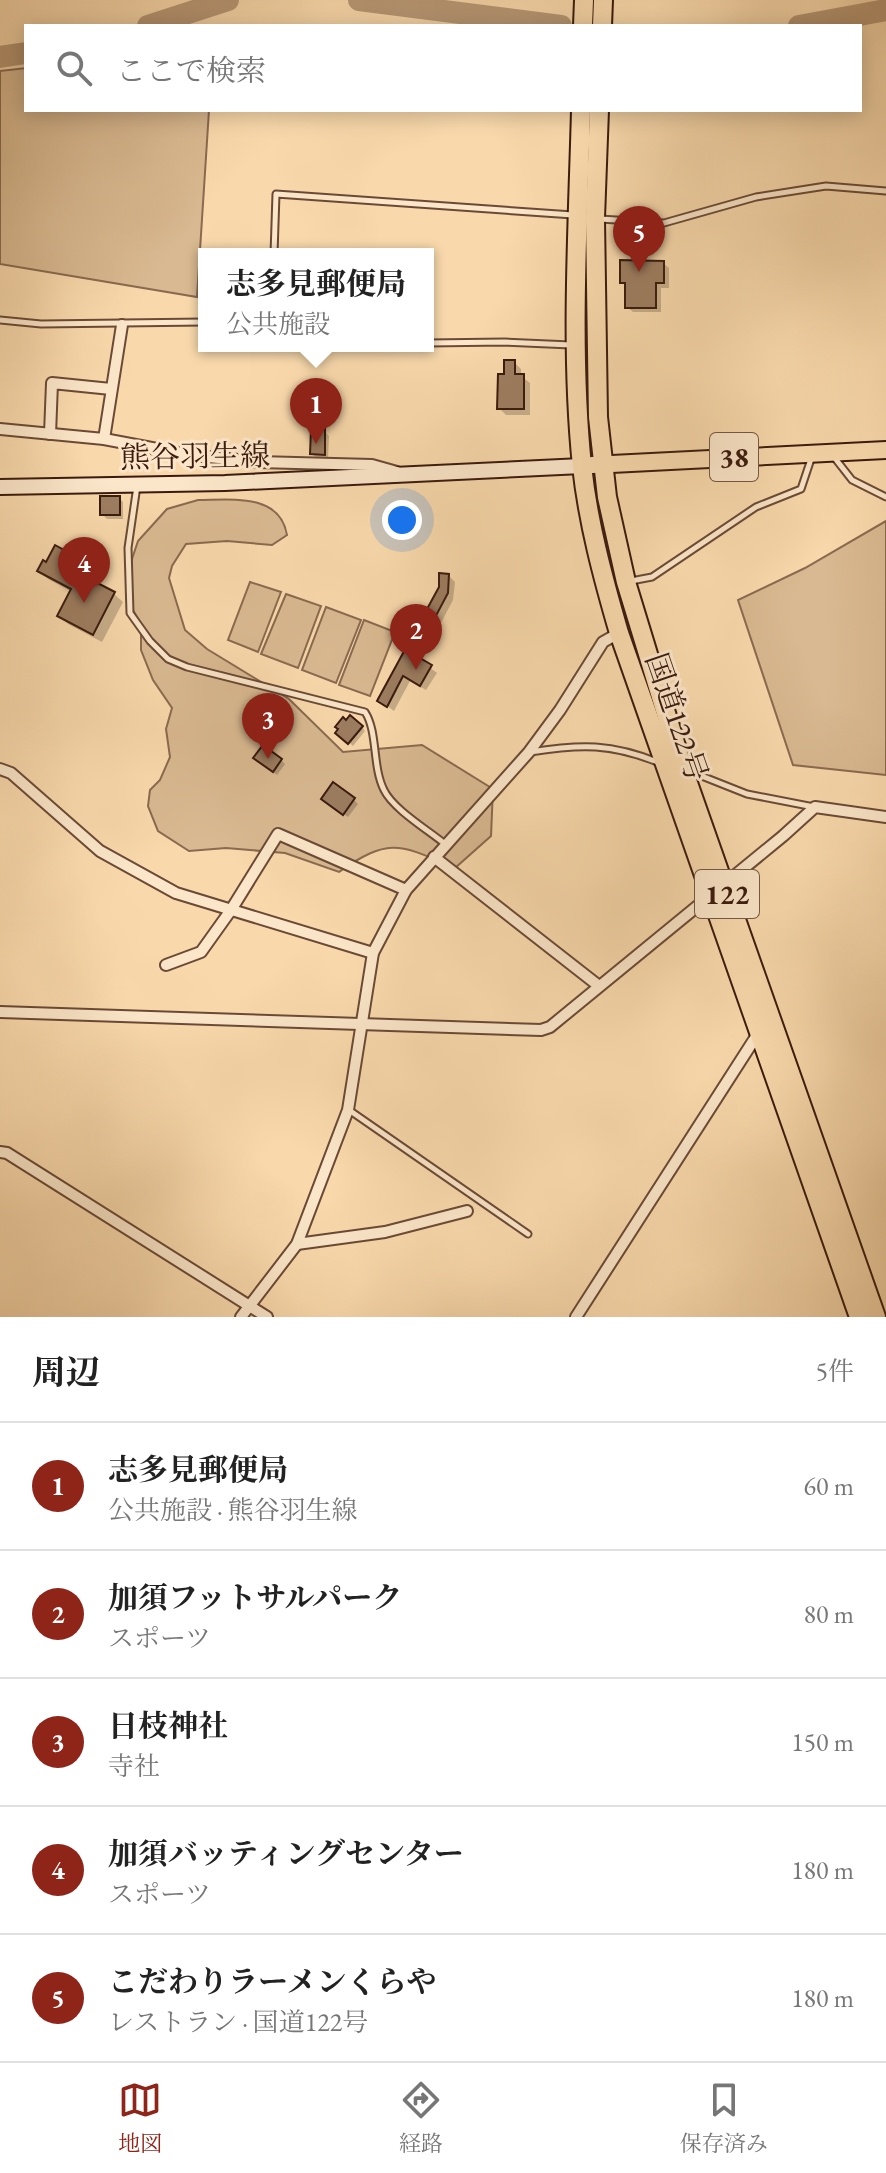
<!DOCTYPE html>
<html lang="ja">
<head>
<meta charset="utf-8">
<style>
	:root { --surface:#fff; --page:#f2f2f2; --text:#222; --muted:#767676; --line:#e0e0e0; --accent:#8f2418 }
	body { margin:0; font-family:"EB Garamond","Noto Serif JP",serif; background:var(--page); color:var(--text) }
	.you { position:absolute; left:402px; top:520px; width:28px; height:28px; margin:-20px; border:6px solid #fff; border-radius:50%; background:#1a73e8; box-shadow:0 0 0 12px #1a73e833 }
	.badge { display:grid; place-items:center; width:52px; height:52px; border-radius:50%; background:var(--accent); color:#fff; font-size:26px; font-weight:700 }
	.pin { position:absolute; translate:-50% -66px; filter:drop-shadow(0 2px 4px #0008) }
	.pin::after { content:''; position:absolute; top:42px; width:28px; height:24px; background:inherit; clip-path:polygon(0 0,100% 0,50% 100%) }
	.popup { position:absolute; left:198px; top:248px; width:236px; height:104px; box-sizing:border-box; display:grid; place-content:center; border-radius:0px; background:var(--surface); filter:drop-shadow(0 2px 6px #0005); font-size:26px; white-space:nowrap; color:var(--muted) }
	.popup b { font-size:30px; color:var(--text) }
	.popup::after { content:''; position:absolute; left:50%; top:100%; margin-left:-16px; border:16px solid transparent; border-top-color:var(--surface) }
	.list { margin:0; padding:0; list-style:none }
	h2 { display:flex; justify-content:space-between; align-items:center; height:104px; margin:0; padding:0 32px; font-size:34px }
	h2 small { font-size:26px; font-weight:400; color:var(--muted) }
	.list li { display:grid; grid-template-columns:52px 1fr auto; gap:24px; align-items:center; box-sizing:border-box; height:128px; padding:0 32px; border-top:2px solid var(--line) }
	.list b { display:block; font-size:30px; white-space:nowrap }
	.list p { margin:0; font-size:26px; white-space:nowrap; color:var(--muted) }
	.list em { font-size:26px; font-style:normal; color:var(--muted) }
	.icon { flex:none; width:44px; height:44px; fill:none; stroke:currentColor; stroke-width:2; stroke-linecap:round; stroke-linejoin:round }
	.map { position:relative; flex:none; width:886px; height:1317px; overflow:hidden }
	.search { position:absolute; background:var(--surface); box-shadow:0 4px 20px #0003; left:24px; right:24px; top:24px; height:88px; display:flex; align-items:center; gap:20px; box-sizing:border-box; padding:0 28px; border-radius:0px; color:var(--muted); font-size:30px }
	.sheet { height:744px; background:var(--surface) }
	nav { display:flex; justify-content:space-around; align-items:center; box-sizing:border-box; height:112px; border-top:2px solid var(--line); background:var(--surface); font-size:22px; color:var(--muted) }
	nav a { display:grid; justify-items:center; gap:4px }
	nav .on { color:var(--accent) }
	.map>svg:first-child { display:block }
	.green { fill:#d9b991; stroke:#8a6a50; stroke-width:2 }
	.shadow { fill:#0003 }
	.lines { fill:none; stroke-linecap:round; stroke-linejoin:round }
	.river { stroke:#b89876; stroke-width:22 }
	.building { fill:#9d7d60; stroke:#3a1a0e; stroke-width:2 }
	.lane-casing { stroke:#6a4a36; stroke-width:9 }
	.street-casing { stroke:#6a4a36; stroke-width:14 }
	.secondary-casing { stroke:#3a1a0e; stroke-width:18 }
	.primary-casing { stroke:#3a1a0e; stroke-width:20 }
	.highway-casing { stroke:#3a1a0e; stroke-width:22 }
	.lane { stroke:#fbe6c9; stroke-width:5 }
	.street { stroke:#fbe6c9; stroke-width:10 }
	.secondary { stroke:#fbe6c9; stroke-width:14 }
	.primary { stroke:#f9d9ac; stroke-width:16 }
	.highway { stroke:#f9d9ac; stroke-width:18 }
	.labels { text-anchor:middle; dominant-baseline:central; stroke-width:6; stroke-linejoin:round; paint-order:stroke }
	.shield { fill:#fbe6c9; stroke:#745746; stroke-width:2 }
	.shield-label { font-size:28px; font-weight:bold; fill:#3a1a0e }
	.street-label { font-size:30px; fill:#3a1a0e; stroke:#fbe6c9 }
</style>
</head>
<body>
<div class="map">
<svg width="886" height="1317" viewBox="0 0 886 1317">
	<rect width="100%" height="100%" fill="#f9d9ac"/>
	<filter id="stains"><feTurbulence type="fractalNoise" baseFrequency=".0025" numOctaves="4"/><feColorMatrix values="0 0 0 0 .2 0 0 0 0 .09 0 0 0 0 .02 0 0 0 .5 -.17"/></filter>
	<radialGradient id="worn" r=".72"><stop offset=".6" stop-color="#630" stop-opacity="0"/><stop offset="1" stop-color="#630" stop-opacity=".3"/></radialGradient>
	<!-- green -->
	<g class="green">
		<path d="M26 68V110H209L197 297 0 264V71Z"/>
		<path d="M198 500C232 500 280 493 287 535L272 545 227 541 186 544 172 566 169 578 185 630 207 649 289 699 343 752 422 745 493 789 491 836 455 868C401 845 390 836 339 872L285 853 226 848 189 851 158 831 148 806 150 790 160 780 170 757 166 729 172 708 153 680 141 650V624L129 603V568L138 541 167 509Z"/>
		<path d="M886 521V775L793 765 738 600 805 568Z"/>
		<path d="M250 582 281 592 258 652 228 640Z"/>
		<path d="M286 594 321 606 298 668 261 654Z"/>
		<path d="M326 607 361 620 336 683 302 670Z"/>
		<path d="M364 620 395 632 370 696 339 685Z"/>
	</g>
	<!-- shadow -->
	<g class="shadow">
		<path d="M663 263 669 268V288H661V312H633L627 307V287L622 282Z"/>
		<path d="M514 362 521 369V376L530 383V415H506L499 408 506 376Z"/>
		<path d="M324 431 329 436 328 458H317L312 454Z"/>
		<path d="M119 498 123 502V519H107L102 514Z"/>
		<path d="M56 548 81 562 90 570 86 579 114 594 123 602 102 642 68 624 59 616 72 592 48 579 39 571 47 565Z"/>
		<path d="M449 576 455 582 453 600 421 661 437 673 426 690 410 681 394 711 379 700Z"/>
		<path d="M362 727 365 731 353 746 342 736Z"/>
		<path d="M281 760 285 764 277 775 260 762Z"/>
		<path d="M354 800 358 804 348 817 327 803Z"/>
	</g>
	<g class="lines">
		<!-- river -->
		<g class="river">
			<path d="M359 0 561 26"/>
			<path d="M148 26 228 0"/>
			<path d="M799 26 886 10"/>
			<path d="M0 57 26 53"/>
		</g>
	</g>
	<!-- building -->
	<g class="building">
		<path d="M620 260 664 261V283H656V308H625V283H620Z"/>
		<path d="M504 360H515V374H524V409H497L498 374H504Z"/>
		<path d="M311 429H325V455L310 454Z"/>
		<rect x="100" y="496" width="20" height="19"/>
		<path d="M55 545 82 560 76 572 115 592 93 635 57 616 71 589 37 571 43 560 46 562Z"/>
		<path d="M439 573 449 574 448 593 415 655 432 665 420 686 403 676 387 707 377 701 439 587Z"/>
		<path d="M350 715 363 726 348 744 335 733 338 729 335 727 343 717 346 720Z"/>
		<path d="M263 745 282 759 273 772 253 758Z"/>
		<path d="M333 782 355 798 343 815 321 799Z"/>
	</g>
	<g class="lines">
		<!-- lane casing -->
		<g class="lane-casing">
			<g id="lane">
				<path d="M600 219 664 223 756 197 826 186 886 191"/>
				<path d="M274 254 276 194 573 215"/>
				<path d="M0 320 41 324 204 322"/>
				<path d="M428 343 505 342 571 345"/>
				<path d="M834 457 852 480 886 497"/>
				<path d="M137 486 128 548 130 613 150 641 168 659 187 667 365 712C378 732 372 766 384 790 393 809 428 830 445 844"/>
				<path d="M631 581 652 577 756 507 801 489 812 456"/>
				<path d="M530 752C581 744 611 743 660 763"/>
				<path d="M689 771 747 794 814 807"/>
				<path d="M349 1110 528 1234"/>
			</g>
		</g>
		<!-- street casing -->
		<g class="street-casing">
			<g id="street">
				<path d="M0 429 104 439 189 455 258 462 372 465 397 472"/>
				<path d="M50 434 52 383 111 389"/>
				<path d="M104 439 122 325"/>
				<path d="M0 769 11 773 100 851 176 893 373 953"/>
				<path d="M434 857 599 986"/>
				<path d="M166 965 201 952 231 910 278 834 406 890"/>
				<path d="M0 1012 541 1030 550 1027 783 836 815 807 886 817"/>
				<path d="M0 1152 7 1153 267 1317"/>
				<path d="M297 1244 385 1232 467 1211"/>
				<path d="M241 1317 297 1244 348 1110 373 953 406 890 529 752 560 710 603 642 619 633"/>
				<path d="M576 1317 759 1032"/>
			</g>
		</g>
		<!-- secondary casing -->
		<g class="secondary-casing">
			<path id="secondary" d="M0 487 225 483 582 466"/>
		</g>
		<!-- primary casing -->
		<g class="primary-casing">
			<path id="primary" d="M592 465 886 450"/>
		</g>
		<!-- highway casing -->
		<g class="highway-casing">
			<g id="highway">
				<path d="M583 26 584 0"/>
				<path d="M602 26 603 0"/>
				<path d="M581 110C578 228 570 348 582 466 588 522 603 578 619 633L859 1317"/>
				<path d="M599 110 595 218 598 417 607 497 626 582 683 769 876 1317"/>
			</g>
		</g>
		<!-- lane -->
		<use href="#lane" class="lane"/>
		<!-- street -->
		<use href="#street" class="street"/>
		<!-- secondary -->
		<use href="#secondary" class="secondary"/>
		<!-- primary -->
		<use href="#primary" class="primary"/>
		<!-- highway -->
		<use href="#highway" class="highway"/>
	</g>
	<g class="labels">
		<!-- shield labels -->
		<g class="shield">
			<rect x="710" y="433" width="48" height="48" rx="6"/>
			<rect x="695" y="870" width="64" height="48" rx="6"/>
		</g>
		<g class="shield-label">
			<text x="734" y="457">38</text>
			<text x="727" y="894">122</text>
		</g>
		<!-- street labels -->
		<g class="street-label">
			<text transform="translate(195 456) rotate(-1)">熊谷羽生線</text>
			<text transform="translate(677 717) rotate(71)">国道122号</text>
		</g>
	</g>
	<rect width="100%" height="100%" filter="url(#stains)"/>
	<rect width="100%" height="100%" fill="url(#worn)"/>
</svg>
<div class="you"></div>
<div class="pin badge" style="left:316px;top:444px">1</div>
<div class="popup"><b>志多見郵便局</b>公共施設</div>
<div class="pin badge" style="left:416px;top:670px">2</div>
<div class="pin badge" style="left:268px;top:759px">3</div>
<div class="pin badge" style="left:84px;top:603px">4</div>
<div class="pin badge" style="left:639px;top:272px">5</div>
<div class="search"><svg class="icon" aria-label="search" viewBox="0 0 24 24"><circle cx="10" cy="10" r="6"/><path d="M15 15l6 6"/></svg>ここで検索</div>
</div>
<section class="sheet">
<h2>周辺<small>5件</small></h2>
<ul class="list">
<li><span class="badge">1</span><div><b>志多見郵便局</b><p>公共施設 · 熊谷羽生線</p></div><em>60 m</em></li>
<li><span class="badge">2</span><div><b>加須フットサルパーク</b><p>スポーツ</p></div><em>80 m</em></li>
<li><span class="badge">3</span><div><b>日枝神社</b><p>寺社</p></div><em>150 m</em></li>
<li><span class="badge">4</span><div><b>加須バッティングセンター</b><p>スポーツ</p></div><em>180 m</em></li>
<li><span class="badge">5</span><div><b>こだわりラーメンくらや</b><p>レストラン · 国道122号</p></div><em>180 m</em></li>
</ul>
</section>
<nav>
<a class="on"><svg class="icon" aria-label="map" viewBox="0 0 24 24"><path d="M3 6l6-2 6 2 6-2v14l-6 2-6-2-6 2zM9 4v14M15 6v14"/></svg>地図</a>
<a><svg class="icon" aria-label="directions" viewBox="0 0 24 24"><path d="M12 3l9 9-9 9-9-9zM9 14v-3h6M13 9l2 2-2 2"/></svg>経路</a>
<a><svg class="icon" aria-label="saved" viewBox="0 0 24 24"><path d="M7 4h10v16l-5-4-5 4z"/></svg>保存済み</a>
</nav>
</body>
</html>
